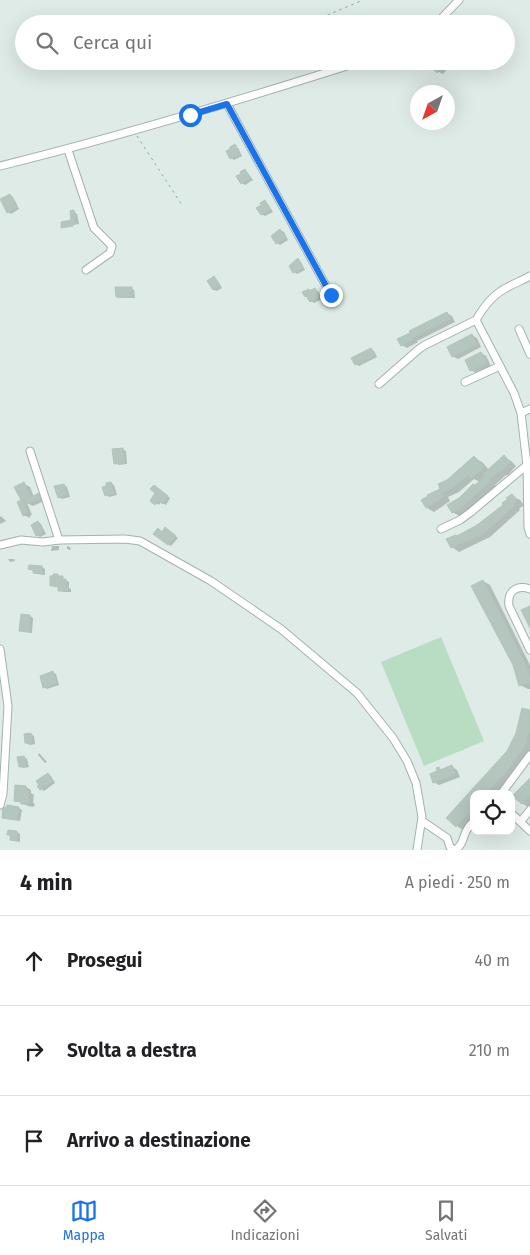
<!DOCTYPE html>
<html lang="it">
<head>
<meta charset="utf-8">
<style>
	:root { --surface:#fff; --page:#f2f2f2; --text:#202124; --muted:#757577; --line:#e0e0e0; --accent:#1a73e8 }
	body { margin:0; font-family:"Fira Sans",sans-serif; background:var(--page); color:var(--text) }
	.controls { position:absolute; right:15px; bottom:15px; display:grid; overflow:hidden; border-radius:10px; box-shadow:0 5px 20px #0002 }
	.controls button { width:45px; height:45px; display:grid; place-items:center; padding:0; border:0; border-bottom:1px solid var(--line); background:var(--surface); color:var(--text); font:25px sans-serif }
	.compass { position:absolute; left:410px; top:85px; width:45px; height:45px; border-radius:50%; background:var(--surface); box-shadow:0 5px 20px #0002; rotate:220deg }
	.stop { position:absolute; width:15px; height:15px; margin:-11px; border:4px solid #1a73e8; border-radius:50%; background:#fff }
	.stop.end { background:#1a73e8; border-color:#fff; box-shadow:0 1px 5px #0008 }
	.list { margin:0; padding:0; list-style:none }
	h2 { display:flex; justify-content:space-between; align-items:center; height:65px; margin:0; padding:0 20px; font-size:21px }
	h2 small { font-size:16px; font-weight:400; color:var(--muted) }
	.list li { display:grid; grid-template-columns:32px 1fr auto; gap:15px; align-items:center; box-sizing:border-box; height:90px; padding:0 20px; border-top:1px solid var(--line) }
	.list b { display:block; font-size:19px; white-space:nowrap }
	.list em { font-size:16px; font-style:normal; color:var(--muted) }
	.icon { flex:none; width:28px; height:28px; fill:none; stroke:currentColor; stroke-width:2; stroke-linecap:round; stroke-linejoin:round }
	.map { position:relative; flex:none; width:530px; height:850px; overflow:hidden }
	.search { position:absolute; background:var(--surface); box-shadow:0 5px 20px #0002; left:15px; right:15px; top:15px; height:55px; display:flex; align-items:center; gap:12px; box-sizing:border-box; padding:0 18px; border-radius:28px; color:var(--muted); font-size:19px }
	.sheet { height:335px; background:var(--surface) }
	nav { display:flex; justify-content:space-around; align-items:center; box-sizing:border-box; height:70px; border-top:1px solid var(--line); background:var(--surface); font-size:14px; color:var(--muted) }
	nav a { display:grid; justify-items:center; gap:2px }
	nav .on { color:var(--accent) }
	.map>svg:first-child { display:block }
	.green { fill:#b8ddc2 }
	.shadow { fill:#0003 }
	.building { fill:#b5c6bf; stroke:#b2c5bd }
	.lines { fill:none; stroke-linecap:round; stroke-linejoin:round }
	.minor-casing { stroke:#a2b3ad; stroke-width:9 }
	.path { stroke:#7fafa1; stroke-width:1; stroke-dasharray:2.5 4; stroke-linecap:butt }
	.minor { stroke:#fff; stroke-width:7 }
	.route { stroke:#1a73e8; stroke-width:6 }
</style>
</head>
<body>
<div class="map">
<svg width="530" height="850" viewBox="0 0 530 850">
	<rect width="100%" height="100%" fill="#dfebe6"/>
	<!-- green -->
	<path class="green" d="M441 637 484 741 424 766 381 662Z"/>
	<!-- shadow -->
	<g class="shadow">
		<path d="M130 61H144V65L135 66Z"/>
		<path d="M156 61H171V68L162 69 157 66Z"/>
		<path d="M426 61H454L443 74 437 71Z"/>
		<path d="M235 146 238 148 242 156 234 160 231 158Z"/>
		<path d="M245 171 248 173 253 180 245 185 242 183Z"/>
		<path d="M10 196 13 197 19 209 11 214 8 212Z"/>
		<path d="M265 202 268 204 273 212 265 216 261 214Z"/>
		<path d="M71 212H74L77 214 79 224 64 226V228L63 227 62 223 72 221Z"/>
		<path d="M280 230 284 232 288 240 280 245 277 243Z"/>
		<path d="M298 260 301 262 305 270 297 274 294 272Z"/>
		<path d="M214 278 217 280 222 288 217 291 214 290 209 282Z"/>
		<path d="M131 288 134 290 135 298H120L117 297Z"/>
		<path d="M315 289 318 291 322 299 314 303 311 301 309 290 310 291Z"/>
		<path d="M447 313 452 316 455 322 417 341 418 342 407 348 402 345Z"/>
		<path d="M472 335 477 338 481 347 458 359 452 356Z"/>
		<path d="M371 349 374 351 377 357 359 366 356 364Z"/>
		<path d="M481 353 486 356 491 366 476 373 471 370Z"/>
		<path d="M122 449 126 451 127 464 119 465 115 463Z"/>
		<path d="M504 457 511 461 516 466 508 475H506L495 485 496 486 471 508 466 511 467 512 460 516 452 512 460 499 480 482 474 479 459 492 448 497 450 501 434 512 427 508 448 481 475 458 482 462 489 470Z"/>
		<path d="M111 483 114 485 117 495 109 497 106 495Z"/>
		<path d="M24 484 30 487 34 497 39 495 44 498 46 500 33 506 27 503 32 515 30 516V518L24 515 23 501Z"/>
		<path d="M64 485 67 487 70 497 62 499 59 497Z"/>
		<path d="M157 488 170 498 166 505 161 502 159 505 156 503Z"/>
		<path d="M512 496 520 500 524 505 519 509 520 510 490 537 459 552 452 547 457 537 478 526 505 505Z"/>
		<path d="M1 516 6 521 0 524V517Z"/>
		<path d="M38 522 41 524 46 534 40 537 37 535Z"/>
		<path d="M169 531 178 538 171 546 168 544 162 533Z"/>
		<path d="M52 546H59V550L51 551Z"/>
		<path d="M67 546 70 547 71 550 67 549Z"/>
		<path d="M8 559H14L15 561 10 562Z"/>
		<path d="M42 567 45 569V575L38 574 34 572V571L30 569Z"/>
		<path d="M58 576 69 582V588L71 589V592H63L60 590V587H55L51 585Z"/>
		<path d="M483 581 490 585 530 665V689H528L520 685Z"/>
		<path d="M30 616 33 618 32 633 24 632 21 630Z"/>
		<path d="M53 673 56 674 59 685 47 689 44 687Z"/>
		<path d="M530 711V753L520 769 497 794H474V820L464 831 457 826 447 818 508 751Z"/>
		<path d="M31 734 34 736 35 744 30 745 26 743Z"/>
		<path d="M39 753 47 762 45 763 38 755Z"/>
		<path d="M24 757 27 759 29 767 23 768 20 766Z"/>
		<path d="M451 766 457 770 460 777 439 785 434 782 439 768 442 770Z"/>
		<path d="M48 775 51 776 55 783 44 791 41 789V785Z"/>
		<path d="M530 780V807L529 808 522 803Z"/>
		<path d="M26 787 31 790V793L34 795 33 802 35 805 33 807 28 806 15 800Z"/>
		<path d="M8 806 19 808 22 810 20 821 6 819 3 817Z"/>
		<path d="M17 832 20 834V842L14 841 11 840V836L9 835Z"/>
	</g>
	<!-- building -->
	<g class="building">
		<path d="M424 61H447L437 73Z"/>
		<path d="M235 144 240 154 230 159 226 151 230 149V147Z"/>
		<path d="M245 169 250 178 241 184 236 176 241 174 240 172Z"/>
		<path d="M10 194 17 208 7 213 0 199Z"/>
		<path d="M265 200 270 210 261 215 256 208 261 205 260 203Z"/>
		<path d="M74 210 76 224H73V226L61 228V222L71 220 70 211Z"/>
		<path d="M280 229 286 238 276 244 271 236Z"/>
		<path d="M298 258 303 268 293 273 289 266Z"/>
		<path d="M214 276 220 285 213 290 207 281Z"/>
		<path d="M115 287H132V297H116Z"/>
		<path d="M315 288 320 297 310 302 306 296 305 297 302 292 309 289V291Z"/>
		<path d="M447 312 450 319 412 338 413 339 401 346 397 339 410 333 409 331Z"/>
		<path d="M472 334 477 344 452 357 447 347Z"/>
		<path d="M371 348 375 356 355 365 351 358Z"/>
		<path d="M481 352 487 363 470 371 465 360Z"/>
		<path d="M123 448 125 463 114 464 112 449Z"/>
		<path d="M504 455 510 462 506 467 500 472 499 471 489 480 490 482 464 505 460 507 461 508 452 513 447 505 459 498 473 484 475 485 485 476 483 474Z"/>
		<path d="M474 456 484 467 471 479 468 475 452 488 442 493 444 497 426 508 421 500 428 496 427 495 440 489 438 484 447 480Z"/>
		<path d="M24 482 31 497 39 493 41 498 26 504 24 499 23 500 28 512 25 513 26 515 23 516 17 502 21 500 14 487Z"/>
		<path d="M111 482 114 494 105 496 102 487 106 486V483Z"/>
		<path d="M64 484 67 495 58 498 54 486Z"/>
		<path d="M154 485 168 496 163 504 158 501 155 505 150 501 155 493 150 489Z"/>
		<path d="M512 494 517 500 513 505 514 506 483 534 451 548 446 539 456 535 457 536 477 525 503 505 502 503 508 499 506 498Z"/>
		<path d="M38 521 43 532 36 536 31 525Z"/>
		<path d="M165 527 176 536 168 545 153 534 158 528 162 532Z"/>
		<path d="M29 565 42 566V574L33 573V570L28 569Z"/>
		<path d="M53 574H58V576H63V579H66V586H68V591H58V586H50V576H53Z"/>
		<path d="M483 580 523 660 530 676V682L519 686 513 665 471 586Z"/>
		<path d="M530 606V628L521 610Z"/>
		<path d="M21 614 30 615 29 632 19 631Z"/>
		<path d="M53 671 57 683 43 688 40 676Z"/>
		<path d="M522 708 530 710V731L525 740 527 741 520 754 519 753 516 758 512 763 513 764 486 794H474V808L456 827 446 818 507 751 516 733Z"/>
		<path d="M31 733 32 743H25L24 734Z"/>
		<path d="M24 756 26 766 19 767 17 757Z"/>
		<path d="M452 765 455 774 433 783 430 774 437 771 436 768 439 767 440 770Z"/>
		<path d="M48 773 53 781 40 790 37 786 39 785 36 781Z"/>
		<path d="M530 778V795L522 804 512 796Z"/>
		<path d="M15 785 26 786V790L29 791 28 798 30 802 27 804H21V802L14 801Z"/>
		<path d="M7 805 19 807 17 820 2 818 3 807 6 808Z"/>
		<path d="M8 830 17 831V841L10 840V835H7Z"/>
	</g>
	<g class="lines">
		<!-- minor casing -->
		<g class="minor-casing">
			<g id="minor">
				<path d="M436 24 459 0"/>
				<path d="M227 104 331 295"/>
				<path d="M68 150 94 228 112 246 110 253 86 270"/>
				<path d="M0 166C122 136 243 99 363 61"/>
				<path d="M530 276C523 280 515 283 508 287 493 294 484 306 476 320L514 393 521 413 527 465 528 527 530 534"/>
				<path d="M519 329 530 354"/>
				<path d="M465 382 500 366"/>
				<path d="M379 384 419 349 425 345 476 320"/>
				<path d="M521 413 530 409"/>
				<path d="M30 451 59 540"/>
				<path d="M441 529 460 520 471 512 527 465"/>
				<path d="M0 545 21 540 43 542 59 540 125 539 140 541 211 581 281 629 357 693 393 738 407 761 416 783 422 817 417 850"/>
				<path d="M530 589C516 584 507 592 509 606L530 650"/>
				<path d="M0 649 8 706 3 794 0 805"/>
				<path d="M501 794 530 755"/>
				<path d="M511 813 530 831"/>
				<path d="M422 821 447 838 450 847 454 850"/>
				<path d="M521 821 530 810"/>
				<path d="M455 850C465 843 462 836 468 828 470 825 472 823 474 821"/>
			</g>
		</g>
		<!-- path -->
		<g class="path">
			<path d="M303 24 323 17 363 0"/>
			<path d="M177 63 181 61"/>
			<path d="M137 136 182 205"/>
		</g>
		<!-- minor -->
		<use href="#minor" class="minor"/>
	</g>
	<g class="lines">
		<!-- route -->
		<path class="route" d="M190 115 227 104 331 295"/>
	</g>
</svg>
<div class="controls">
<button><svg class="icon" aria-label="locate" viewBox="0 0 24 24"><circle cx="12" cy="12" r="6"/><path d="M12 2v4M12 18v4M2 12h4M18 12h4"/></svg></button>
</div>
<svg class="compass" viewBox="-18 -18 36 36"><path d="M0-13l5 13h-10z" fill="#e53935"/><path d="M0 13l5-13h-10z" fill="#757577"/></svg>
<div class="stop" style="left:190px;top:115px"></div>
<div class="stop end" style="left:331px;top:295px"></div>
<div class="search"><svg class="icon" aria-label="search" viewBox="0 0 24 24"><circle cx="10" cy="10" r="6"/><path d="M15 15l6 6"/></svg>Cerca qui</div>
</div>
<section class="sheet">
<h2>4 min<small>A piedi · 250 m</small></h2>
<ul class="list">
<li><svg class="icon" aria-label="ahead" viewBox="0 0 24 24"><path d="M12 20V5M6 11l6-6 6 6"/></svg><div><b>Prosegui</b></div><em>40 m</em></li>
<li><svg class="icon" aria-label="right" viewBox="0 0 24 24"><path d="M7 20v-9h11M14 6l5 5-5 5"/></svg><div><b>Svolta a destra</b></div><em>210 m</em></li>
<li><svg class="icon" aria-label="arrive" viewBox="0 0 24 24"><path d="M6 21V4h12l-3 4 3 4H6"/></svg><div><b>Arrivo a destinazione</b></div></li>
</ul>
</section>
<nav>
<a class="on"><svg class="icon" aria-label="map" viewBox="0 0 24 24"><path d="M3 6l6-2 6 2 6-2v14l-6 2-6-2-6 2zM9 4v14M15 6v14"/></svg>Mappa</a>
<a><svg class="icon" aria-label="directions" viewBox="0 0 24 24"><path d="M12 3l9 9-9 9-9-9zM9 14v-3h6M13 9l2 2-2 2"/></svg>Indicazioni</a>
<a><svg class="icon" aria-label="saved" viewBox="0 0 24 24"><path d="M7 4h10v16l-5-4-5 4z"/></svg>Salvati</a>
</nav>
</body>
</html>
